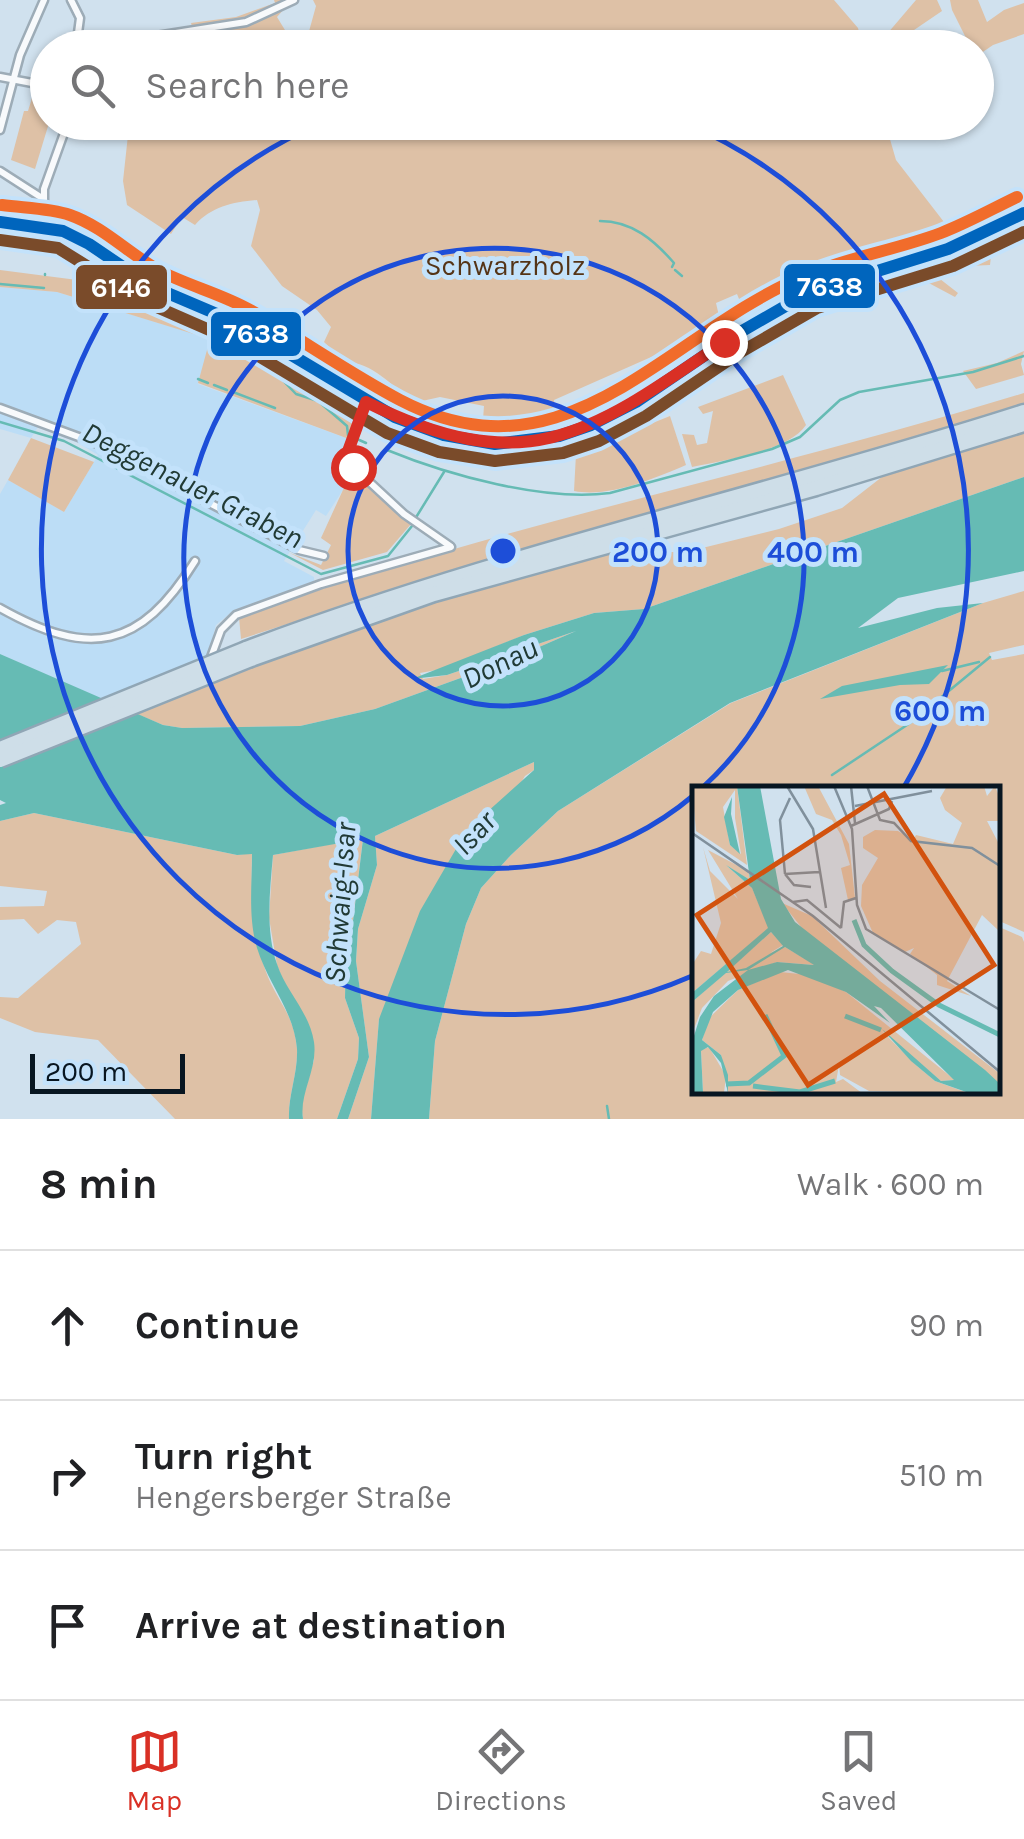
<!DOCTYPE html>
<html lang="en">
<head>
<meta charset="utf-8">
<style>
	:root { --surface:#fff; --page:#f6f6f6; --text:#202124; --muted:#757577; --line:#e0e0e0; --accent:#d93025 }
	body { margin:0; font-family:Karla,sans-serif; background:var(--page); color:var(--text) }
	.scale { position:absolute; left:30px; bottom:25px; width:155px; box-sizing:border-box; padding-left:10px; border:5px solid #081621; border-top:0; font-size:28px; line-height:35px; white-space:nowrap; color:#081621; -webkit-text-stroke:8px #c3e2fb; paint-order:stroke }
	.stop { position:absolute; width:30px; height:30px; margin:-22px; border:8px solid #d93025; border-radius:50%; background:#fff }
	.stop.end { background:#d93025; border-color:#fff; box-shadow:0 2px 10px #0008 }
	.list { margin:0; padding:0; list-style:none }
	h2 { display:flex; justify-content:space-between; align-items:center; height:130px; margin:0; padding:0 40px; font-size:42px }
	h2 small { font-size:32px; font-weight:400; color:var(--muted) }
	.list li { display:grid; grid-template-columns:65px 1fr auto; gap:30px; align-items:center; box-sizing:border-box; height:150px; padding:0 40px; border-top:2px solid var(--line) }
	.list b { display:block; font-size:38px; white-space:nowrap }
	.list p { margin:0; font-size:32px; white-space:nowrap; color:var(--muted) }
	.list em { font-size:32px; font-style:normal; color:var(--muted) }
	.icon { flex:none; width:55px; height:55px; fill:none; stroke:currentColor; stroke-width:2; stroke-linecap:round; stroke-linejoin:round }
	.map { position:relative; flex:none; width:1024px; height:1119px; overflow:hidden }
	.search { position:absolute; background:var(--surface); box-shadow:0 2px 8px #0004; left:30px; right:30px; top:30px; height:110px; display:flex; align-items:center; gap:25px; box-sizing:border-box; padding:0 35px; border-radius:55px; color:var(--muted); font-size:38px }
	.sheet { height:580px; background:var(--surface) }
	nav { display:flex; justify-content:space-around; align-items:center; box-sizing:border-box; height:140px; border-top:2px solid var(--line); background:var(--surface); font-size:28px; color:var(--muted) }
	nav a { display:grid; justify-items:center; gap:5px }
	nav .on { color:var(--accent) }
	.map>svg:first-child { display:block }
	.built { fill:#bcddf6 }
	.green { fill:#dec1a6 }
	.water { fill:#66bbb4 }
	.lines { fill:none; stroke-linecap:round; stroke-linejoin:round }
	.stream { stroke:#66bbb4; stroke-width:2.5 }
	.street-casing { stroke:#9dacb7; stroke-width:11 }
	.secondary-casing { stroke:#9dacb7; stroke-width:14 }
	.highway-casing { stroke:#90a6b5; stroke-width:19 }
	.street { stroke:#f8fafc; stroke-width:6 }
	.secondary { stroke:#f8fafc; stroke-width:9 }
	.highway { stroke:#cedee8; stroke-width:14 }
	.highway-bridge-casing { stroke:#90a6b5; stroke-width:19; stroke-linecap:butt }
	.highway-bridge { stroke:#cedee8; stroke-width:14 }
	.bus-1-casing { stroke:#c3e2fb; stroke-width:20 }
	.bus-2-casing { stroke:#c3e2fb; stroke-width:20 }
	.bus-3-casing { stroke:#c3e2fb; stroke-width:20 }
	.bus-1 { stroke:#0065bd; stroke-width:12 }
	.bus-2 { stroke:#7a4b2a; stroke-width:12 }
	.bus-3 { stroke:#f16c2b; stroke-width:12 }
	.route { stroke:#d93025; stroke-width:12 }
	.ring { fill:none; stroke:#1d4ed8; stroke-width:5 }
	.labels { text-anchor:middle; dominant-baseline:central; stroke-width:10; stroke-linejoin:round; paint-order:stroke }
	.park-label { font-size:28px; fill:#553416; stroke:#c3e2fb }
	.water-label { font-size:30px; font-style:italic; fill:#213a35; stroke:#c3e2fb }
	.inset-river { fill:none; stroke:#66bbb4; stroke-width:5 }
	.inset-road { fill:none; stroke:#80909c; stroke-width:2.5 }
	.view { fill:#d2520e; fill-opacity:0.15; stroke:#d2520e; stroke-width:5 }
	.inset-edge { fill:none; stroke:#081621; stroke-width:5 }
	.centre { fill:#1d4ed8; stroke:#c3e2fb; stroke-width:5 }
	.ring-label { font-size:30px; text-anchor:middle; font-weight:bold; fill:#1d4ed8; stroke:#c3e2fb; stroke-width:10; stroke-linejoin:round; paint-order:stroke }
	.line-badge { stroke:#c3e2fb; stroke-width:4 }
	.badge-label { font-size:28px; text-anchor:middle; font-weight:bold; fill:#fff }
</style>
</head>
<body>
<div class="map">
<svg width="1024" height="1119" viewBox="0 0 1024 1119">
	<rect width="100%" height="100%" fill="#d0e1ee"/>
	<!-- built -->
	<path class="built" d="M0 287 57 292 211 339 198 384 349 439 345 449 354 473 326 516 316 510 284 561 314 577V584L234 610 216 625 207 658 102 699 0 654V494L8 480 64 512 98 455 78 443 38 427 31 438 0 429Z"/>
	<!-- green -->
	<g class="green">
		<path d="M274 0H292L277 17 288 35H308L316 6 313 0H834L858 28 863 47 191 48 196 40 191 23 236 17 275 3Z"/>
		<path d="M916 0H937L942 11 889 47H883L881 41Z"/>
		<path d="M950 0H978L987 22 1004 10 1024 3V34L993 45 977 56 976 48 957 47 966 38 952 10Z"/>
		<path d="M35 88 47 89 49 123 35 169 11 160 24 111H28Z"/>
		<path d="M885 122 896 160 961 244 809 292 750 326 737 294 716 303 725 342 678 368 667 350 554 400 557 426 510 437 458 433 480 438 509 439 507 440C457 437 411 425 369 397L449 429 482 433 484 406 440 397 413 403C393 386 372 362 345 362L324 342 331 327 317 310 282 286 251 246 260 210 257 200C233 202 211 207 195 225L182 217 171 234 127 205 123 181 128 135 152 123Z"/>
		<path d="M1024 217V226L992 247 990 265 968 266 940 279 958 293 955 297 910 273 884 277 883 274 970 246Z"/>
		<path d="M0 270 116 285 119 270 139 287 165 296 362 405 349 439 198 383 210 339 57 292 0 287Z"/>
		<path d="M1024 351 1021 364 1024 375 976 389 963 371 997 363Z"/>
		<path d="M783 375 806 425C788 452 723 460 692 467L682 434 694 435 697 445 707 443 713 411 703 414 698 407Z"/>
		<path d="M1024 393V406L917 441 496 557 241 639 239 617C496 526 764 473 1024 393Z"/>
		<path d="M670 416 686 465C655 478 610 498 574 491L576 454Z"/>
		<path d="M1024 431V477L644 609 594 613 524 635 442 669 420 673 423 679 447 675 576 631 502 663 375 709 300 726 182 728 163 725 137 714 319 639 433 600 600 552H686L779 529 842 508 887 473Z"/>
		<path d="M31 438 94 462 64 512 8 480Z"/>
		<path d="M353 468 411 524 387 552 323 570 290 553 321 565 331 545 321 538Z"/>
		<path d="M1024 591V645L989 653 992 660 1024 654V932L997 920 996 789H694V1092H996L997 926 1022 937 1024 942V1119H429L435 1041 466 924 481 888 511 855 558 811 731 703 983 603Z"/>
		<path d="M534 762V770L525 776 379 1019 371 1119H348L369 1057 356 961 358 929 377 865 375 836Z"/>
		<path d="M34 813 237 855 252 853C251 896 252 936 268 977 280 1005 294 1015 297 1049 298 1074 288 1095 289 1119H175L98 1040 35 1032 0 1018V997L18 998 81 944 76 922 57 920 38 934 24 919 0 920V907L44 906 47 891 0 886V821Z"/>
		<path d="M363 838 353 921 346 944 345 998 359 1038 358 1059 337 1119H303L301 1105 314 1060 277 965 269 918 273 855Z"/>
	</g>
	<!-- water -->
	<g class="water">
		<path d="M1024 477V571L898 598 858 628 937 608 983 603 730 703 558 811 511 855 481 888 466 924 435 1041 429 1119H371L379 1019 420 911 467 830 534 770V762L375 836 377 865 358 929 356 961 369 1057 348 1119H337L358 1059 359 1038 345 998 346 944 353 921 363 839 273 855C270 890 265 930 277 964 286 992 309 1011 314 1042 318 1069 299 1093 303 1119H289C288 1095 298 1074 297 1049 294 1011 268 984 257 948 248 918 252 885 252 854L237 855 34 813 0 821V805L6 803 0 800V654L163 725 182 728 300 726 375 709 502 663 576 631 447 675 412 679 524 635 594 613 644 609Z"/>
		<path d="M948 665 929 684 900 685 820 699 842 686Z"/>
	</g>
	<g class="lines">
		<!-- stream -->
		<g class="stream">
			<path d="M600 221C632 221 654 240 674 263L672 267"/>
			<path d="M675 270 682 276"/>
			<path d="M45 275V274"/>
			<path d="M0 284 44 288"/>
			<path d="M108 303 132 305 221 336 268 365 296 394 318 401 347 426 348 435 366 443"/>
			<path d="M157 304 158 302"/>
			<path d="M226 331 277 362 287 372"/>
			<path d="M198 379 208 383"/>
			<path d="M214 385 227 390"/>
			<path d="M233 392 275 408"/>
			<path d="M0 422 64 441 321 574 388 556 412 526"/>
			<path d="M387 450C448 475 545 502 610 493L772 449 800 437 840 400 859 392 973 372 1024 356"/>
			<path d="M415 519 444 472"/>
			<path d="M942 671 979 662"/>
			<path d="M832 775 910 723 990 657"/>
			<path d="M607 1106 609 1119"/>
		</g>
		<!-- street casing -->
		<g class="street-casing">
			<g id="street">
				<path d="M71 0 80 18 76 48"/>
				<path d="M134 48 150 37 246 22 294 0"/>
				<path d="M0 77 48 86"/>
				<path d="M0 130 20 55 44 0"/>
				<path d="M0 171 42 198"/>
				<path d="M44 226V189L68 122"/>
				<path d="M366 402 347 454 349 463 404 514 450 546"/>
				<path d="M0 408 95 443 299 550 324 556"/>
				<path d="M0 608C89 658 140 650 195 561"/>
				<path d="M210 660 221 630 236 615 321 584 451 547"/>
			</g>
		</g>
		<!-- secondary casing -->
		<g class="secondary-casing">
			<path id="secondary" d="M0 222 63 231 89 244 151 286 238 323 395 417 444 435 495 444 559 436 591 425 636 402 730 338 810 292 948 249 1024 213"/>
		</g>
		<!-- highway casing -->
		<g class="highway-casing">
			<g id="highway">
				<path d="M246 649C500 553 766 495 1024 412"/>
				<path d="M251 659 434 594 816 488 1024 424"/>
			</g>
		</g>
		<!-- street -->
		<use href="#street" class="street"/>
		<!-- secondary -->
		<use href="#secondary" class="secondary"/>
		<!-- highway -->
		<use href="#highway" class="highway"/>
		<!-- highway-bridge casing -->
		<g class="highway-bridge-casing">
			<g id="highway-bridge">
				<path d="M0 749 246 649"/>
				<path d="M0 760 251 659"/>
			</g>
		</g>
		<!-- highway-bridge -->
		<use href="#highway-bridge" class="highway-bridge"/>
		<!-- bus-1 casing -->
		<g class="bus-1-casing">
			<path id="bus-1" d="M0 222 63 231 89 244 151 286 238 323 395 417 444 435 495 444 559 436 591 425 636 402 730 338 810 292 948 249 1024 213"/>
		</g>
		<!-- bus-2 casing -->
		<g class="bus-2-casing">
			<path id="bus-2" d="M0 240 58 248 143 301 230 339 387 433 439 452 495 461 563 453 599 441 646 416 739 353 817 308 953 266 1024 232"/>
		</g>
		<!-- bus-3 casing -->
		<g class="bus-3-casing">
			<path id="bus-3" d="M2 205C24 208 50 208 70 215 104 227 129 254 160 271 189 286 222 294 250 310 301 339 349 373 400 400 567 487 666 334 804 276 848 257 896 250 941 233 967 223 992 209 1017 197"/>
		</g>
		<!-- bus-1 -->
		<use href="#bus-1" class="bus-1"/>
		<!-- bus-2 -->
		<use href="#bus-2" class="bus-2"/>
		<!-- bus-3 -->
		<use href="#bus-3" class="bus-3"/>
	</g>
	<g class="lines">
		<!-- route -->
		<path class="route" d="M353 467 347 454 366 402C526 482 590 434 724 342"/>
	</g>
	<!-- distance rings -->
	<g class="ring">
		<circle cx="503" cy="551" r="155"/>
		<path d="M694 795A310 310 0 1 1 702 788"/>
		<path d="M692 976A465 465 0 1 1 321 123M685 123A465 465 0 0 1 904 787"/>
	</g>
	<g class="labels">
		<!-- park labels -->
		<g class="park-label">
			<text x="505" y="265">Schwarzholz</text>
		</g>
		<!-- water labels -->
		<g class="water-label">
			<text transform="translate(193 485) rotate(27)">Deggenauer Graben</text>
			<text transform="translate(500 663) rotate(-26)">Donau</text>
			<text transform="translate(474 833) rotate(-47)">Isar</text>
			<text transform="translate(340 903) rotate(-86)">Schwaig-Isar</text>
		</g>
	</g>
	<!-- overview -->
	<g transform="translate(692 786)">
		<rect width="308" height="308" fill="#d0e1ee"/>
		<path d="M0 0H45L55 79 4 45ZM43 4V32L49 68 38 59 31 21ZM112 0H126L157 58 163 112 156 114 149 82 158 79 149 49 140 34 124 28ZM255 0H292L295 10 303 0 307 10V35H295L307 58V145L290 129 255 195 279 210 245 199V189L218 168 222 162 213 166 181 147 169 120 170 99 186 72 171 62V51L183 44 206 45 221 54 224 49 261 58 270 37 253 24 248 12ZM11 61 18 85 46 113 16 64 56 85 59 96 34 79 60 102 77 142 0 207V179L9 165 19 168 29 137ZM90 117 120 130 188 195 307 287V298L114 147ZM79 146 91 159 78 167 93 161 123 179 85 176 36 195 10 222 0 248V216ZM88 186 117 189 154 206 263 294 249 295 189 244 224 279 243 295 276 307 177 305 148 289 147 279 144 296 151 293 170 307H36L29 269 10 254 17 232 46 204ZM17 261 34 290 32 307H11L9 264Z" fill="#dec1a6" fill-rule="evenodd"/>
		<path d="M45 0H68L89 113 103 136 293 284 307 297V307H277L243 295 219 275 190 243 249 295 262 294 189 222 182 220 198 237 154 206 96 184 46 204 21 226 10 254 29 269 36 289V307L29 277 16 261 9 265 11 307H1L0 256 8 231 22 210 56 184 34 187 0 216V207L76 142 60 102 34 79 58 94ZM79 146 91 160 54 182 35 186ZM93 161 122 179 85 176 56 184ZM40 11 39 28 48 68 38 59 32 31Z" fill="#66bbb4" fill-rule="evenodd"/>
		<path class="inset-river" d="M162 134 172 159 200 185 247 219 308 249M153 230 189 244M34 298 57 297 92 270 73 229M61 300 108 306 143 295"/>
		<path class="inset-road" d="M95 0 121 43 134 122M142 0 160 43 165 119 174 143 308 224M159 0 163 37M175 0 188 34 202 37 219 55 280 62 308 80M163 20 240 5M159 40 197 23 200 15M0 47 121 130 308 286M93 88 88 34 98 12M93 88 127 86M93 88 102 99 119 101M101 116 115 114 149 142M149 142 152 116 164 112"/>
		<path class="view" d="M192 8 302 179 116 299 5 129Z"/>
		<rect width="308" height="308" class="inset-edge"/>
	</g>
	<circle cx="503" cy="551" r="15" class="centre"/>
	<g class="ring-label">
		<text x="658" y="562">200 m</text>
		<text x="813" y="562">400 m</text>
		<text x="940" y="721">600 m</text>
	</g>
	<g class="line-badge">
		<rect x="782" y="262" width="95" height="48" rx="10" fill="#0065bd"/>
		<rect x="74" y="263" width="95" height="48" rx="10" fill="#7a4b2a"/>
		<rect x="209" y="310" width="94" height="48" rx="10" fill="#0065bd"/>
	</g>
	<g class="badge-label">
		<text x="830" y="296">7638</text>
		<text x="121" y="297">6146</text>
		<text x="256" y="343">7638</text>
	</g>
</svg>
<div class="scale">200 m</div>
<div class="stop" style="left:353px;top:467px"></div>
<div class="stop end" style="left:724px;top:342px"></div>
<div class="search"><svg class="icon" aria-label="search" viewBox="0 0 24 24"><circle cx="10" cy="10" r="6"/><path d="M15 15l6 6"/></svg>Search here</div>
</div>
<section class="sheet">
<h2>8 min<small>Walk · 600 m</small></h2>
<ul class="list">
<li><svg class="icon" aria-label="ahead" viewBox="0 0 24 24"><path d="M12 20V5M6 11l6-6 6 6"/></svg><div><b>Continue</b></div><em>90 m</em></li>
<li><svg class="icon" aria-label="right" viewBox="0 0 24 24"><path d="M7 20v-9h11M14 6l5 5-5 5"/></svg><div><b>Turn right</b><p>Hengersberger Straße</p></div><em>510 m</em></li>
<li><svg class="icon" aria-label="arrive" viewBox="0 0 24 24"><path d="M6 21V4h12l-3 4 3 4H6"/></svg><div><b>Arrive at destination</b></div></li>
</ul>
</section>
<nav>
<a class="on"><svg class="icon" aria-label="map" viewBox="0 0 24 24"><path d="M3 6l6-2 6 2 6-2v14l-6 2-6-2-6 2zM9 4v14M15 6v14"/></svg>Map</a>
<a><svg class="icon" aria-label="directions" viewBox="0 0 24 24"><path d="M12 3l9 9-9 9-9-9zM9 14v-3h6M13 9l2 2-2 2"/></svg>Directions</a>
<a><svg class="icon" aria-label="saved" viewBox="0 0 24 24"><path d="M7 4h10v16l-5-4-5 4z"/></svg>Saved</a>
</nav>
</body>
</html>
